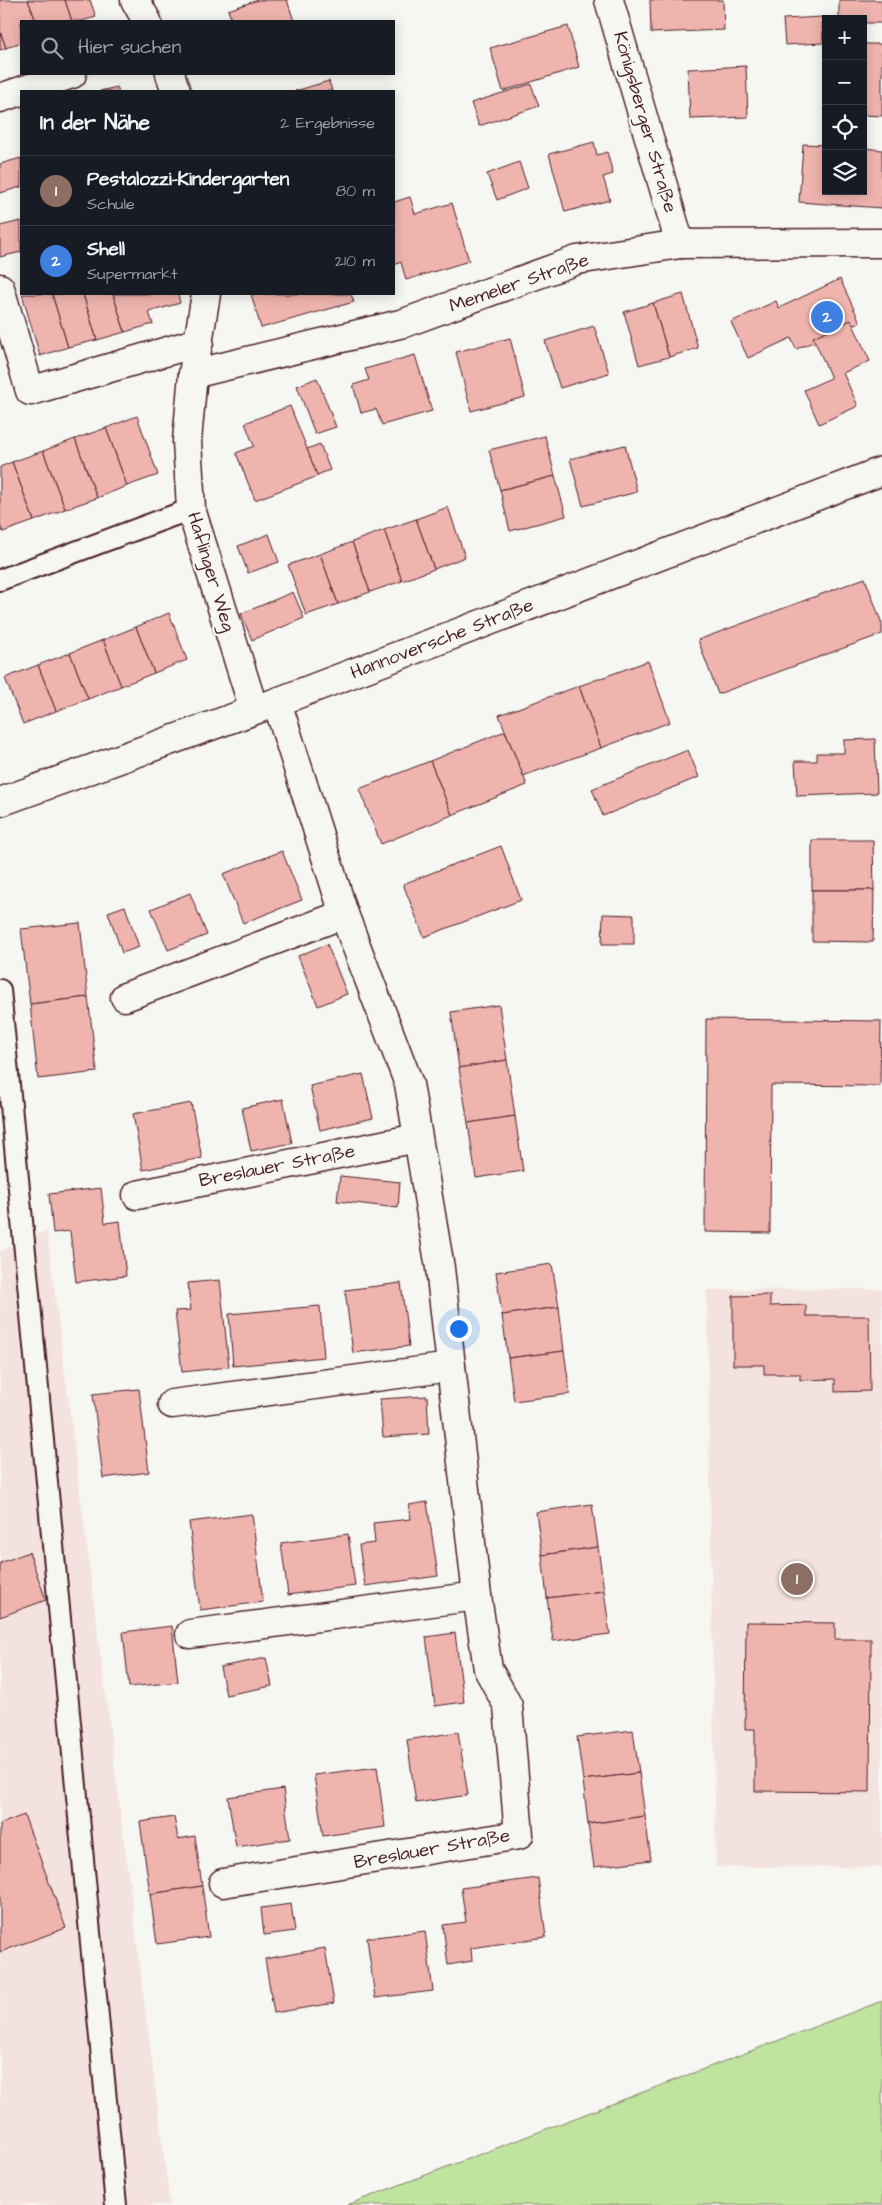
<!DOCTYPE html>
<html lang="de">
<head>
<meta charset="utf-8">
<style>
	:root { --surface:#171b24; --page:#20242c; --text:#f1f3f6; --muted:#9ea1a6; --line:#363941; --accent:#d1495b }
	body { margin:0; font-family:"Architects Daughter",sans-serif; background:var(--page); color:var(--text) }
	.controls { position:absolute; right:15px; top:15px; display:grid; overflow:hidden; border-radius:0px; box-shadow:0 2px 12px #0003 }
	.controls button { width:45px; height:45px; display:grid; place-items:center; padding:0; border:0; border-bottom:1px solid var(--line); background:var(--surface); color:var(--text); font:25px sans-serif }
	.you { position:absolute; left:458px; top:1328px; width:18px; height:18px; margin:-12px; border:4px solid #fff; border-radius:50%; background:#1a73e8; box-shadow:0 0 0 8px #1a73e833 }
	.badge { display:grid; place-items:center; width:32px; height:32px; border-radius:50%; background:var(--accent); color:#fff; font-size:16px; font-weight:700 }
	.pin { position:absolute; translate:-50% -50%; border:2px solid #fff; box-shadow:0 1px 5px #0006 }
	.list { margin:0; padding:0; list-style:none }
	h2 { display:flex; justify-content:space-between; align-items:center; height:65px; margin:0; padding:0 20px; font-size:21px }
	h2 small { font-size:16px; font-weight:400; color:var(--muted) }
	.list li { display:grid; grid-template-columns:32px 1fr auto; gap:15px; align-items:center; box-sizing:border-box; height:70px; padding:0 20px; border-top:1px solid var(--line) }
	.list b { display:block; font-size:19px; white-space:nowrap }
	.list p { margin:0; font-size:16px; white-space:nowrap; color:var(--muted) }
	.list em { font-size:16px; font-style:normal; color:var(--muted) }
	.icon { flex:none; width:28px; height:28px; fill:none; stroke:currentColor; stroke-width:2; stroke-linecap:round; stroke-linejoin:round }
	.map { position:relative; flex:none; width:882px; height:2205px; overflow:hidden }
	.search { position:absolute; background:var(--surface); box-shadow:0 2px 12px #0003; left:20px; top:20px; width:375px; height:55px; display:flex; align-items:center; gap:12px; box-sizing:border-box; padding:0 18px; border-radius:0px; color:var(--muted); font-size:19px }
	.panel { position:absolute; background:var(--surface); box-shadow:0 2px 12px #0003; left:20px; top:90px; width:375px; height:205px; border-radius:0px }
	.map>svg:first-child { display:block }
	.built { fill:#f4e2de }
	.green { fill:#bfe49f; stroke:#848265 }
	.building { fill:#efb4ae; stroke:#4a1f2b }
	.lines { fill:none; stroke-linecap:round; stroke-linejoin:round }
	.service-casing { stroke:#4a1f2b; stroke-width:24 }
	.minor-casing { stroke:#4a1f2b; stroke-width:31 }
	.secondary-casing { stroke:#4a1f2b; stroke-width:31 }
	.service { stroke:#f6f6f2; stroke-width:20 }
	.minor { stroke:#f6f6f2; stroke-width:28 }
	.secondary { stroke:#f6f6f2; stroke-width:28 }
	.labels { text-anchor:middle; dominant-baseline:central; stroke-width:4.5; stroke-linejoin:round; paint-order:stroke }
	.street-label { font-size:19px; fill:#4a1f2b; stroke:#f6f6f2 }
</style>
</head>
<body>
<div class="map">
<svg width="882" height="2205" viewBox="0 0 882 2205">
	<rect width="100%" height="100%" fill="#f6f6f2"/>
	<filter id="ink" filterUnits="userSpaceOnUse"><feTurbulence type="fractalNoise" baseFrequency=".02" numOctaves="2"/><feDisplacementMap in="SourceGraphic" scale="10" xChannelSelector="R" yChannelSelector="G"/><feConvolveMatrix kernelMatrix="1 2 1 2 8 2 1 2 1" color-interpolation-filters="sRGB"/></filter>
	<g filter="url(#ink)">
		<!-- built -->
		<g class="built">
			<path d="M47 1231 170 2205H0V1251Z"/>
			<path d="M882 1289V1867H716L707 1290Z"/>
		</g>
		<!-- green -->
		<path class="green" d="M882 2001V2205H347Z"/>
		<!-- building -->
		<g class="building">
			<path d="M0 0H28L36 21H21V42L6 48 0 31Z"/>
			<path d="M28 0H65L72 21H36Z"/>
			<path d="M65 0H90L96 17 82 21H72Z"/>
			<path d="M258 0H287L294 21H232L228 10Z"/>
			<path d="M650 0H723L724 30 651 33Z"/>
			<path d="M839 0H882V23H863V19H839Z"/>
			<path d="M822 17 823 43 785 45 783 19Z"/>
			<path d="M568 26 579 67 503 91 490 48Z"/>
			<path d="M0 31 6 48 0 50Z"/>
			<path d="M863 44H882V116L863 115Z"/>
			<path d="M746 66 748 117 690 119 688 69Z"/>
			<path d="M329 81 332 91H295Z"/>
			<path d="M531 84 539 106 479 126 471 103Z"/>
			<path d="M117 87 119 91H100Z"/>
			<path d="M594 142 597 155 607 152 613 174 603 177 610 200 565 212 549 154Z"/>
			<path d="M803 144 826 145V191H863V148L882 150V208L799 202Z"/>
			<path d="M21 158V187L0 193V164Z"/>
			<path d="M519 162 528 188 497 200 487 174Z"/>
			<path d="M410 197 415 214 452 203 469 261 406 280 401 262 394 265V202Z"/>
			<path d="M21 221V252L0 257V226Z"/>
			<path d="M840 279 860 322 814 344 813 342 796 349 791 338 748 358 731 322 776 301 779 308Z"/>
			<path d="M22 294H52L68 347 40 356Z"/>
			<path d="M52 294H83L97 340 68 347Z"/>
			<path d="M83 294H113L125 332 97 340Z"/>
			<path d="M113 294H178L180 303 149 312 153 324 125 332Z"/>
			<path d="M251 294H351L354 302 261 328Z"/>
			<path d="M683 294 698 348 669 357 653 303Z"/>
			<path d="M653 303 669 357 639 365 624 312Z"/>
			<path d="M851 320 870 361 843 373 858 406 819 424 804 390 831 378 813 337Z"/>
			<path d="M594 326 609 373 560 388 545 341Z"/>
			<path d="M510 338 525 397 471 411 456 352Z"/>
			<path d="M415 355 432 411 382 425 376 409 361 413 353 385 369 380 365 369Z"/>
			<path d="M317 378 336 427 315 434 297 386Z"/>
			<path d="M290 406 318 476 255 500 236 453 254 446 245 423Z"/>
			<path d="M137 416 158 475 127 486 106 428Z"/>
			<path d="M106 428 127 486 97 498 75 439Z"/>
			<path d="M545 436 555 476 500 490 489 450Z"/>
			<path d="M75 439 97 498 65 509 43 451Z"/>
			<path d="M320 444 330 470 317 475 307 449Z"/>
			<path d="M625 445 637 492 583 506 570 459Z"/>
			<path d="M43 451 65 509 34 521 12 462Z"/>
			<path d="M12 462 34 521 3 532 0 525V467Z"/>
			<path d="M555 476 566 516 510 531 500 490Z"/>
			<path d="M448 507 465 557 434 569 416 519Z"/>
			<path d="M416 519 434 569 402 581 384 530Z"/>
			<path d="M384 530 402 581 370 592 352 542Z"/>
			<path d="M269 534 279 562 248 573 238 546Z"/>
			<path d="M352 542 370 592 338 604 320 554Z"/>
			<path d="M320 554 338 604 306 615 288 565Z"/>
			<path d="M865 578 882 624V634L718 694 698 640Z"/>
			<path d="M293 592 304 618 252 640 241 614Z"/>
			<path d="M169 613 187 660 154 673 136 627Z"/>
			<path d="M136 627 154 673 121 686 103 640Z"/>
			<path d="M103 640 121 686 88 699 70 653Z"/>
			<path d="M70 653 88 699 56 711 38 665Z"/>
			<path d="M648 661 670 722 601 748 579 686Z"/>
			<path d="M38 665 56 711 23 724 5 678Z"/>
			<path d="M579 686 601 748 523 776 499 715Z"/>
			<path d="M505 731 527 785 452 815 430 761Z"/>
			<path d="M875 739 877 793 797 796 795 761H817V753H844V740Z"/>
			<path d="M688 750 699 777 603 816 592 789Z"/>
			<path d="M430 761 452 815 381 844 359 789Z"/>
			<path d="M812 840H873L874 890H812Z"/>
			<path d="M501 846 521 900 424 937 403 884Z"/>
			<path d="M282 851 302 900 243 923 223 874Z"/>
			<path d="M812 890H874L873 942 812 941Z"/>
			<path d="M190 893 207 935 168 950 151 909Z"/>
			<path d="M125 906 139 947 122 953 108 912Z"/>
			<path d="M603 914 634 915V944H602Z"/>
			<path d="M80 923 88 997 30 1004 21 929Z"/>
			<path d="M327 944 347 994 318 1006 298 956Z"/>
			<path d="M88 997 97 1072 38 1079 30 1004Z"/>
			<path d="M499 1005 507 1060 459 1068 451 1012Z"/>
			<path d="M706 1019 881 1021 880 1086 771 1085 770 1233 705 1232Z"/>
			<path d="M507 1060 515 1116 468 1123 459 1068Z"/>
			<path d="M363 1074 373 1118 320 1130 310 1086Z"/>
			<path d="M283 1099 292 1143 251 1151 242 1108Z"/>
			<path d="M191 1103 202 1158 143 1170 133 1114Z"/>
			<path d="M515 1116 523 1171 476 1178 468 1123Z"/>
			<path d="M340 1176 400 1182 398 1208 337 1201Z"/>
			<path d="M101 1188 105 1223 120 1221 126 1276 76 1282 70 1231 53 1233 49 1194Z"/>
			<path d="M552 1264 559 1307 502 1315 496 1272Z"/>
			<path d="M220 1280 229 1367 182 1372 175 1311 191 1310 188 1283Z"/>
			<path d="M401 1283 409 1346 353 1353 345 1290Z"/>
			<path d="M770 1295V1306L806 1305V1316H869L870 1391 835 1392V1379L800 1380V1374H764V1365H733V1296Z"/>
			<path d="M320 1306 324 1357 233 1366 229 1314Z"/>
			<path d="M559 1307 564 1351 508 1358 502 1315Z"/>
			<path d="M564 1351 570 1394 514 1401 508 1358Z"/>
			<path d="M139 1389 149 1472 103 1478 93 1394Z"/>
			<path d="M427 1396 429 1434 383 1437 380 1399Z"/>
			<path d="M427 1502 438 1576 365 1586 359 1545 375 1543 373 1523 411 1519 409 1505Z"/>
			<path d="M592 1504 598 1547 542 1555 536 1512Z"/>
			<path d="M252 1514 263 1602 200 1610 189 1522Z"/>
			<path d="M348 1534 355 1586 288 1595 281 1543Z"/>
			<path d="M598 1547 604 1591 547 1598 542 1555Z"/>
			<path d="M29 1552 46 1600 0 1617V1563Z"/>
			<path d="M604 1591 610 1634 553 1641 547 1598Z"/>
			<path d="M746 1622 835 1623V1639H871L870 1792 755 1791V1729H745Z"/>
			<path d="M172 1626 178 1682 129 1687 123 1632Z"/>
			<path d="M455 1633 464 1702 435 1706 426 1637Z"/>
			<path d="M266 1658 272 1686 226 1695 220 1667Z"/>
			<path d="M633 1730 639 1773 583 1780 577 1737Z"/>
			<path d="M458 1732 468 1795 416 1803 407 1740Z"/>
			<path d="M377 1767 385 1827 323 1836 314 1775Z"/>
			<path d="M639 1773 645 1816 588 1824 583 1780Z"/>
			<path d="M283 1789 290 1839 236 1847 228 1797Z"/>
			<path d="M24 1815 66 1928 0 1952V1824Z"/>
			<path d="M645 1816 651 1860 594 1867 588 1824Z"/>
			<path d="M174 1817 178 1839 195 1836 202 1886 150 1894 140 1822Z"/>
			<path d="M538 1878 546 1937 471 1948 472 1961 448 1965 443 1925 466 1922 461 1888Z"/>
			<path d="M202 1886 209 1937 157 1944 150 1894Z"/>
			<path d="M291 1904 295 1931 264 1935 261 1908Z"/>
			<path d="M425 1931 433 1991 375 1998 367 1938Z"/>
			<path d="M325 1948 334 2003 274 2013 265 1959Z"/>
		</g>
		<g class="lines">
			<!-- service casing -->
			<g class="service-casing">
				<g id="service">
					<path d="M0 580 191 509"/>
					<path d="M0 990 116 2205"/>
				</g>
			</g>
			<!-- minor casing -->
			<g class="minor-casing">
				<g id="minor">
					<path d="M135 0 147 21"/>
					<path d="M609 0 680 244"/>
					<path d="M170 74 176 91"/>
					<path d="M0 98 72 74"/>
					<path d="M0 288 30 391 199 342"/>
					<path d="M206 294 193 374 187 441 191 509 254 710"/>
					<path d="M193 374 404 323 577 260 680 244 882 243"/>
					<path d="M125 997 344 914"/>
					<path d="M137 1195 417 1138"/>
					<path d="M172 1404 451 1367"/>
					<path d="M190 1634 477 1596"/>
					<path d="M223 1883 519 1835 508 1706 488 1669 477 1596 440 1268 409 1084 344 914 277 702"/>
				</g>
			</g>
			<!-- secondary casing -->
			<g class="secondary-casing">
				<path id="secondary" d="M0 802 277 702 882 471"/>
			</g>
			<!-- service -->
			<use href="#service" class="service"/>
			<!-- minor -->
			<use href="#minor" class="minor"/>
			<!-- secondary -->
			<use href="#secondary" class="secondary"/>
		</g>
	</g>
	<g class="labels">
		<!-- street labels -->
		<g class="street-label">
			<text transform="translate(645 122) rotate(74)">Königsberger Straße</text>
			<text transform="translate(519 283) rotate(-19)">Memeler Straße</text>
			<text transform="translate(211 572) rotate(73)">Haflinger Weg</text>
			<text transform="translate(442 639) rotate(-21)">Hannoversche Straße</text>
			<text transform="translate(277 1166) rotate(-11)">Breslauer Straße</text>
			<text transform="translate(432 1849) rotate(-10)">Breslauer Straße</text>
		</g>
	</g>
</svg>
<div class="controls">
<button>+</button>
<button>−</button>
<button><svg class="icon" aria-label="locate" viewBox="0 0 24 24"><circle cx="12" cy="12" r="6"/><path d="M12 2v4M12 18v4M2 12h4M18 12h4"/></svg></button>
<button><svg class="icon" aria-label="layers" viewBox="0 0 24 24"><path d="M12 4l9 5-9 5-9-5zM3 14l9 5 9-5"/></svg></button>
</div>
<div class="you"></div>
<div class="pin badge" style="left:797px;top:1579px;background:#8d6e63">1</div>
<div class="pin badge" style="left:827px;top:317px;background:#3f7fe0">2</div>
<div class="search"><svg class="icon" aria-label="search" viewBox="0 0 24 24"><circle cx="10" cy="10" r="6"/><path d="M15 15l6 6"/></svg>Hier suchen</div>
<section class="panel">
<h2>In der Nähe<small>2 Ergebnisse</small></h2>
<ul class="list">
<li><span class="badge" style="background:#8d6e63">1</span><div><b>Pestalozzi-Kindergarten</b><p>Schule</p></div><em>80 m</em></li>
<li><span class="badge" style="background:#3f7fe0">2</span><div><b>Shell</b><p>Supermarkt</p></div><em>210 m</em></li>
</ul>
</section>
</div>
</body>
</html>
